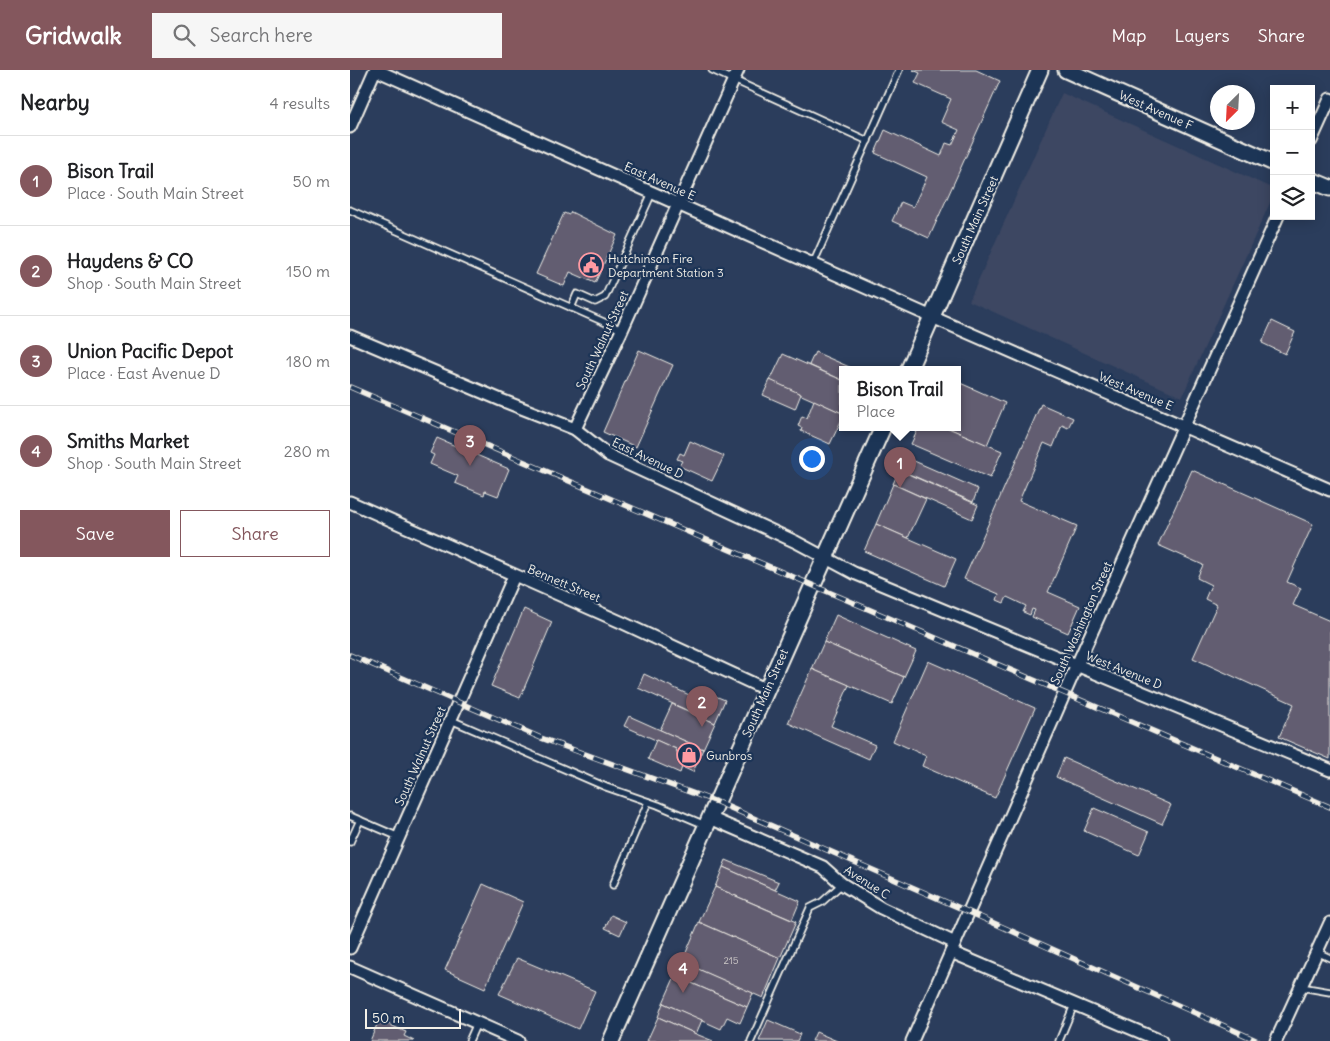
<!DOCTYPE html>
<html lang="en">
<head>
<meta charset="utf-8">
<style>
	:root { --surface:#fff; --page:#f6f6f6; --text:#202124; --muted:#757577; --line:#e0e0e0; --accent:#84575d }
	body { margin:0; font-family:Delius,sans-serif; background:var(--page); color:var(--text) }
	.controls { position:absolute; right:15px; top:15px; display:grid; overflow:hidden; border-radius:0px; box-shadow:0 2px 12px #0003 }
	.controls button { width:45px; height:45px; display:grid; place-items:center; padding:0; border:0; border-bottom:1px solid var(--line); background:var(--surface); color:var(--text); font:25px sans-serif }
	.compass { position:absolute; left:860px; top:15px; width:45px; height:45px; border-radius:50%; background:var(--surface); box-shadow:0 2px 12px #0003; rotate:204deg }
	.scale { position:absolute; left:15px; bottom:12px; width:96px; box-sizing:border-box; padding-left:5px; border:2px solid #f4f1e8; border-top:0; font-size:14px; line-height:18px; white-space:nowrap; color:#f4f1e8; -webkit-text-stroke:4px #1d3557; paint-order:stroke }
	.you { position:absolute; left:461px; top:388px; width:18px; height:18px; margin:-12px; border:4px solid #fff; border-radius:50%; background:#1a73e8; box-shadow:0 0 0 8px #1a73e833 }
	.badge { display:grid; place-items:center; width:32px; height:32px; border-radius:50%; background:var(--accent); color:#fff; font-size:16px; font-weight:700 }
	.pin { position:absolute; translate:-50% -41px; filter:drop-shadow(0 1px 2px #0008) }
	.pin::after { content:''; position:absolute; top:26px; width:18px; height:15px; background:inherit; clip-path:polygon(0 0,100% 0,50% 100%) }
	.popup { position:absolute; left:489px; top:296px; width:122px; height:65px; box-sizing:border-box; display:grid; place-content:center; border-radius:0px; background:var(--surface); filter:drop-shadow(0 1px 4px #0005); font-size:16px; white-space:nowrap; color:var(--muted) }
	.popup b { font-size:19px; color:var(--text) }
	.popup::after { content:''; position:absolute; left:50%; top:100%; margin-left:-10px; border:10px solid transparent; border-top-color:var(--surface) }
	.list { margin:0; padding:0; list-style:none }
	h2 { display:flex; justify-content:space-between; align-items:center; height:65px; margin:0; padding:0 20px; font-size:21px }
	h2 small { font-size:16px; font-weight:400; color:var(--muted) }
	.list li { display:grid; grid-template-columns:32px 1fr auto; gap:15px; align-items:center; box-sizing:border-box; height:90px; padding:0 20px; border-top:1px solid var(--line) }
	.list b { display:block; font-size:19px; white-space:nowrap }
	.list p { margin:0; font-size:16px; white-space:nowrap; color:var(--muted) }
	.list em { font-size:16px; font-style:normal; color:var(--muted) }
	.actions { display:flex; gap:10px; padding:15px 20px }
	.actions a { flex:1; padding:11px 0; border:1px solid var(--accent); border-radius:0px; text-align:center; font-size:18px; color:var(--accent) }
	.actions .main { background:var(--accent); color:#fff }
	.icon { flex:none; width:28px; height:28px; fill:none; stroke:currentColor; stroke-width:2; stroke-linecap:round; stroke-linejoin:round }
	.map { position:relative; flex:none; width:980px; height:971px; overflow:hidden }
	header { display:flex; align-items:center; gap:30px; box-sizing:border-box; height:70px; padding:0 25px; background:var(--accent); color:#fff }
	header strong { font-size:24px }
	nav { display:flex; gap:28px; margin-inline-start:auto; font-size:18px }
	.search { width:350px; height:45px; background:var(--page); display:flex; align-items:center; gap:12px; box-sizing:border-box; padding:0 18px; border-radius:0px; color:var(--muted); font-size:19px }
	main { display:flex }
	aside { flex:1; background:var(--surface) }
	.map>svg:first-child { display:block }
	.built { fill:#3c4762 }
	.building { fill:#625d71; stroke:#f4f1e8 }
	.lines { fill:none; stroke-linecap:round; stroke-linejoin:round }
	.service-casing { stroke:#f4f1e8; stroke-width:9 }
	.minor-casing { stroke:#f4f1e8; stroke-width:15 }
	.tertiary-casing { stroke:#f4f1e8; stroke-width:19 }
	.service { stroke:#1d3557; stroke-width:5.5 }
	.minor { stroke:#1d3557; stroke-width:11 }
	.tertiary { stroke:#1d3557; stroke-width:15 }
	.rail-casing { stroke:#f4f1e8; stroke-width:5.5 }
	.rail { stroke:#1d3557; stroke-width:4; stroke-dasharray:11; stroke-linecap:butt }
	.labels { text-anchor:middle; dominant-baseline:central; stroke-width:4.5; stroke-linejoin:round; paint-order:stroke }
	.number-label { font-size:10px; fill:#d0ccca }
	.street-label { font-size:12px; fill:#f4f1e8; stroke:#1d3557 }
	.poi-label { font-size:12px; fill:#f4f1e8; stroke:#1d3557; text-anchor:start }
</style>
</head>
<body>
<header>
<strong>Gridwalk</strong>
<div class="search"><svg class="icon" aria-label="search" viewBox="0 0 24 24"><circle cx="10" cy="10" r="6"/><path d="M15 15l6 6"/></svg>Search here</div>
<nav><a>Map</a><a>Layers</a><a>Share</a></nav>
</header>
<main>
<aside>
<h2>Nearby<small>4 results</small></h2>
<ul class="list">
<li><span class="badge">1</span><div><b>Bison Trail</b><p>Place · South Main Street</p></div><em>50 m</em></li>
<li><span class="badge">2</span><div><b>Haydens &amp; CO</b><p>Shop · South Main Street</p></div><em>150 m</em></li>
<li><span class="badge">3</span><div><b>Union Pacific Depot</b><p>Place · East Avenue D</p></div><em>180 m</em></li>
<li><span class="badge">4</span><div><b>Smiths Market</b><p>Shop · South Main Street</p></div><em>280 m</em></li>
</ul>
<div class="actions"><a class="main">Save</a><a>Share</a></div>
</aside>
<div class="map">
<svg width="980" height="971" viewBox="0 0 980 971">
	<rect width="100%" height="100%" fill="#2b3d5c"/>
	<filter id="ink" filterUnits="userSpaceOnUse"><feTurbulence type="fractalNoise" baseFrequency=".02" numOctaves="2"/><feDisplacementMap in="SourceGraphic" scale="10" xChannelSelector="R" yChannelSelector="G"/><feConvolveMatrix kernelMatrix="1 2 1 2 8 2 1 2 1" color-interpolation-filters="sRGB"/></filter>
	<g filter="url(#ink)">
		<!-- built -->
		<path class="built" d="M712 23 924 119V124L832 327 619 231Z"/>
		<!-- building -->
		<g class="building">
			<path d="M563 0H626L650 11 579 168 542 151 551 132 563 137 577 107 525 83 535 60 591 86 596 73 602 75 609 60 591 52 601 29 565 13 570 3Z"/>
			<path d="M221 142 267 165 245 213 220 202 214 216 186 204 214 143 219 145Z"/>
			<path d="M922 251 945 262 935 284 912 273Z"/>
			<path d="M289 280 323 295 286 377 253 362Z"/>
			<path d="M465 282 504 299H492V310L459 295Z"/>
			<path d="M433 284 492 310V343L420 311Z"/>
			<path d="M420 310 451 324 445 339 413 325Z"/>
			<path d="M608 312 655 333 637 375 596 357H608Z"/>
			<path d="M464 330 492 343V349L480 374 451 361 452 358 448 356 452 346 457 348Z"/>
			<path d="M691 334 723 348 718 358 712 355 703 377 694 373 669 431 727 456 698 522 730 536 718 563 682 547 685 540 682 539 680 545 673 542 676 536 657 527 654 533 647 530 649 524 614 509Z"/>
			<path d="M569 357H596L652 381 640 408 561 374Z"/>
			<path d="M87 368 159 399 148 426 135 421 134 425 105 413 108 406 80 394 84 385 80 383Z"/>
			<path d="M340 371 374 386 362 411 329 396 332 391 327 389 330 383 334 385Z"/>
			<path d="M555 387 628 419 623 432 550 400Z"/>
			<path d="M549 400 628 435 622 449 543 414Z"/>
			<path d="M842 400 963 454 937 512 951 518 943 535 980 551V689L929 667 944 634 843 588 867 535 855 529 861 515 847 508 853 495 808 475Z"/>
			<path d="M543 414 576 429 558 468 526 454Z"/>
			<path d="M526 454 606 489 594 516 514 481Z"/>
			<path d="M174 539 202 552 170 628 141 616Z"/>
			<path d="M486 545 566 581 554 607 474 572Z"/>
			<path d="M474 572 554 607 542 634 462 599Z"/>
			<path d="M578 591 685 638 645 728 572 696 576 686 543 671Z"/>
			<path d="M462 599 499 615 481 656 525 675 519 689 438 653Z"/>
			<path d="M294 604 350 630 353 621 375 630 365 653 288 618Z"/>
			<path d="M322 634 365 653 353 679 310 660Z"/>
			<path d="M279 646 353 679 343 702 332 697 326 679 274 656Z"/>
			<path d="M306 670 326 679 332 697 330 703 298 689Z"/>
			<path d="M714 688 821 735 812 754 706 707Z"/>
			<path d="M744 738 799 762 789 785 734 761Z"/>
			<path d="M376 790 429 812 425 820 373 797Z"/>
			<path d="M373 797 450 831 442 850 365 817Z"/>
			<path d="M133 814 173 832 135 918 95 900Z"/>
			<path d="M365 817 446 852 430 888 349 852Z"/>
			<path d="M261 845 276 852 270 865 255 858Z"/>
			<path d="M349 852 430 888 413 928 332 892Z"/>
			<path d="M167 888 245 921 228 959 149 924Z"/>
			<path d="M332 892 403 923 397 937 325 906Z"/>
			<path d="M325 906 397 937 390 953 377 947 371 959 313 933Z"/>
			<path d="M313 933 352 950 346 964 308 947Z"/>
			<path d="M308 947 346 964 363 971H297Z"/>
			<path d="M29 950 56 962 54 966 64 971H20Z"/>
			<path d="M418 950 450 964 447 971H409Z"/>
			<path d="M466 962 487 971H462Z"/>
		</g>
		<g class="lines">
			<!-- service casing -->
			<g class="service-casing">
				<g id="service">
					<path d="M362 0 518 71"/>
					<path d="M0 140 272 260"/>
					<path d="M463 194 549 0"/>
					<path d="M221 238 227 224 245 232 255 227 302 123"/>
					<path d="M101 650 256 717 308 735 355 755"/>
					<path d="M0 746 49 767"/>
					<path d="M0 772 10 750"/>
					<path d="M263 815 298 732"/>
					<path d="M967 882 980 888"/>
					<path d="M951 917 980 922"/>
					<path d="M119 971 127 953"/>
					<path d="M401 971 460 838 472 832 492 814"/>
					<path d="M709 971 724 935"/>
				</g>
			</g>
			<!-- minor casing -->
			<g class="minor-casing">
				<g id="minor">
					<path d="M26 0 582 247 980 420"/>
					<path d="M0 57 25 0"/>
					<path d="M961 71 980 29"/>
					<path d="M0 266 151 330 225 359 258 385 446 472 504 503 980 700"/>
					<path d="M225 359 272 260 388 0"/>
					<path d="M0 432 273 553 417 620"/>
					<path d="M360 748 473 797 492 814 531 838 605 873"/>
					<path d="M0 878 164 506"/>
					<path d="M601 882 811 971"/>
					<path d="M0 897 168 971"/>
					<path d="M562 971 727 595 928 146"/>
					<path d="M926 971 980 853"/>
				</g>
			</g>
			<!-- tertiary casing -->
			<g class="tertiary-casing">
				<g id="tertiary">
					<path d="M716 0 924 93"/>
					<path d="M961 110 980 118"/>
					<path d="M559 299 690 0"/>
					<path d="M261 971 533 357"/>
				</g>
			</g>
			<!-- service -->
			<use href="#service" class="service"/>
			<!-- minor -->
			<use href="#minor" class="minor"/>
			<!-- tertiary -->
			<use href="#tertiary" class="tertiary"/>
			<!-- rail casing -->
			<g class="rail-casing">
				<g id="rail">
					<path d="M0 317 980 737"/>
					<path d="M0 585 191 668 367 732 619 842 908 971"/>
				</g>
			</g>
			<!-- rail -->
			<use href="#rail" class="rail"/>
		</g>
	</g>
	<!-- icons -->
	<defs>
		<g id="civic-ring" transform="scale(1.25)"><circle r="9.5" fill="#1d3557" stroke="#ff9aa2" stroke-width="1.5"/><path d="M-.6-6.5H3V-4.5H.6V-3L4-1V1h2V6H-6V1h2V-1L-.6-3ZM-1.2 2.5V6h2.4V2.5Z" fill="#ff9aa2"/></g>
		<g id="shop-ring" transform="scale(1.25)"><circle r="9.5" fill="#1d3557" stroke="#ff9aa2" stroke-width="1.5"/><path d="M-5-2.5h2.3a2.7 3.5 0 0 1 5.4 0H5L5.5 6h-11ZM-1.5-2.5h3a1.5 2.3 0 0 0-3 0Z" fill="#ff9aa2"/></g>
	</defs>
	<g fill-rule="evenodd">
		<use href="#civic-ring" x="241" y="195"/>
		<use href="#shop-ring" x="339" y="685"/>
	</g>
	<g class="labels">
		<!-- number labels -->
		<g class="number-label">
			<text x="381" y="890">215</text>
		</g>
		<!-- street labels -->
		<g class="street-label">
			<text transform="translate(806 40) rotate(24)">West Avenue F</text>
			<text transform="translate(310 111) rotate(24)">East Avenue E</text>
			<text transform="translate(625 150) rotate(-66)">South Main Street</text>
			<text transform="translate(252 270) rotate(-65)">South Walnut Street</text>
			<text transform="translate(786 321) rotate(23)">West Avenue E</text>
			<text transform="translate(298 388) rotate(26)">East Avenue D</text>
			<text transform="translate(214 513) rotate(23)">Bennett Street</text>
			<text transform="translate(731 553) rotate(-66)">South Washington Street</text>
			<text transform="translate(774 600) rotate(22)">West Avenue D</text>
			<text transform="translate(415 623) rotate(-66)">South Main Street</text>
			<text transform="translate(70 686) rotate(-66)">South Walnut Street</text>
			<text transform="translate(517 812) rotate(32)">Avenue C</text>
		</g>
		<!-- poi labels -->
		<g class="poi-label">
			<text x="258" y="188">Hutchinson Fire<tspan x="258" dy="14">Department Station 3</tspan></text>
			<text x="356" y="685">Gunbros</text>
		</g>
	</g>
</svg>
<div class="controls">
<button>+</button>
<button>−</button>
<button><svg class="icon" aria-label="layers" viewBox="0 0 24 24"><path d="M12 4l9 5-9 5-9-5zM3 14l9 5 9-5"/></svg></button>
</div>
<svg class="compass" viewBox="-18 -18 36 36"><path d="M0-13l5 13h-10z" fill="#e53935"/><path d="M0 13l5-13h-10z" fill="#757577"/></svg>
<div class="scale">50 m</div>
<div class="you"></div>
<div class="pin badge" style="left:550px;top:418px">1</div>
<div class="popup"><b>Bison Trail</b>Place</div>
<div class="pin badge" style="left:352px;top:657px">2</div>
<div class="pin badge" style="left:120px;top:396px">3</div>
<div class="pin badge" style="left:333px;top:923px">4</div>
</div>
</main>
</body>
</html>
